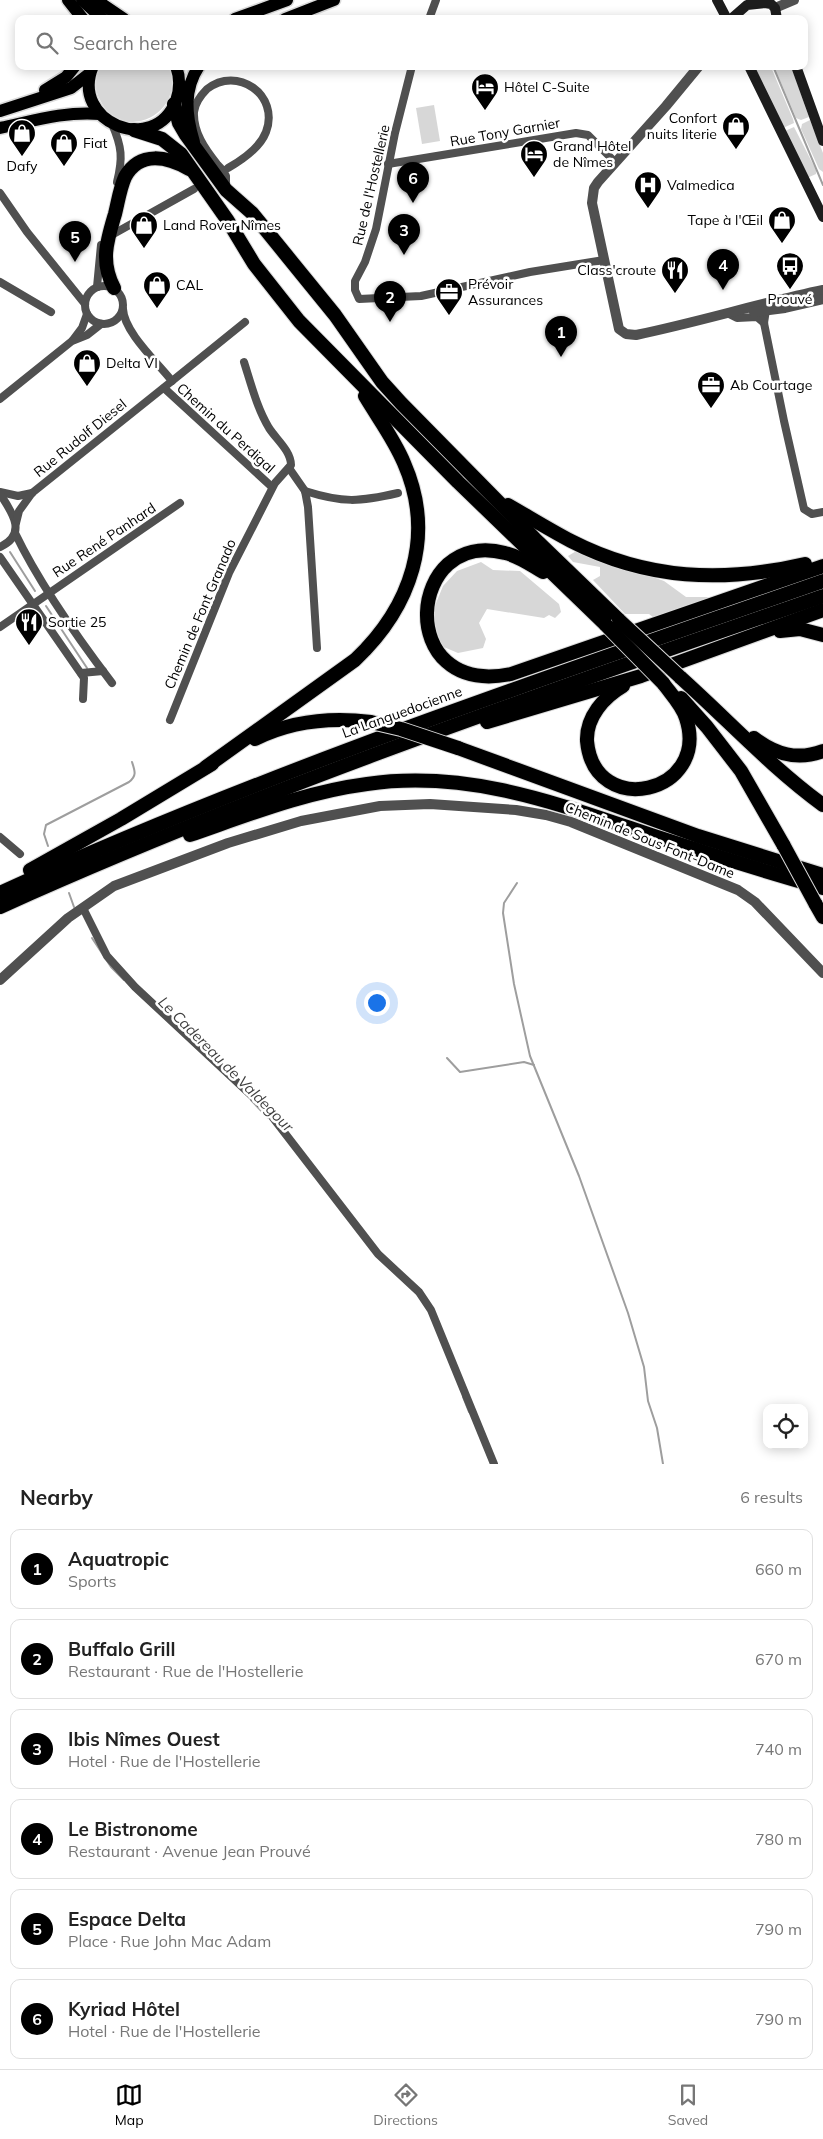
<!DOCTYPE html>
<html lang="en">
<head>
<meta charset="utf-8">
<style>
	:root { --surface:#fff; --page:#f2f2f2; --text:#222; --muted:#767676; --line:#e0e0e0; --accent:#000 }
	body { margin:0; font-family:Mulish,sans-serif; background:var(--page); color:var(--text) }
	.controls { position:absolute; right:15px; bottom:15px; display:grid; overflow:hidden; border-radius:10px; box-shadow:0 2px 12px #0003 }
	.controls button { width:45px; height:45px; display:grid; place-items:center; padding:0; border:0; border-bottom:1px solid var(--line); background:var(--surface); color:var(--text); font:25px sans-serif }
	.you { position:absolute; left:376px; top:1002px; width:18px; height:18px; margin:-12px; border:4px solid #fff; border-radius:50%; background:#1a73e8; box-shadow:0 0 0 8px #1a73e833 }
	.badge { display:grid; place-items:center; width:32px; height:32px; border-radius:50%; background:var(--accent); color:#fff; font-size:16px; font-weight:700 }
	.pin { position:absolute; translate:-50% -41px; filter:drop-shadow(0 1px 2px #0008) }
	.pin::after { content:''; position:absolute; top:26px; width:18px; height:15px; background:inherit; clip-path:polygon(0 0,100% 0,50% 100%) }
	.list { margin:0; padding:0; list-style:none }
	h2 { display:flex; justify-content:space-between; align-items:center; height:65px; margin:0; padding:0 20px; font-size:21px }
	h2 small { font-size:16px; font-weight:400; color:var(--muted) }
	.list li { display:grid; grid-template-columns:32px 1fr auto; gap:15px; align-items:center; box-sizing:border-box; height:80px; margin:0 10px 10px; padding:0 10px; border:1px solid var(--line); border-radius:10px }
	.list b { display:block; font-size:19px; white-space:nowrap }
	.list p { margin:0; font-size:16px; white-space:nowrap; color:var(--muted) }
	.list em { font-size:16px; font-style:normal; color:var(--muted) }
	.icon { flex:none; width:28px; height:28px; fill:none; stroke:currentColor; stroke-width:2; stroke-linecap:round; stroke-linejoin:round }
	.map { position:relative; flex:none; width:823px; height:1464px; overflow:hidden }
	.search { position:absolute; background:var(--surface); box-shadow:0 2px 12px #0003; left:15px; right:15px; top:15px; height:55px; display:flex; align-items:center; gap:12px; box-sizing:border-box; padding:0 18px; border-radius:10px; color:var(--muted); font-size:19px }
	.sheet { height:605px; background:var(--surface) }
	nav { display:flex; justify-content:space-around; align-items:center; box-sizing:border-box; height:70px; border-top:1px solid var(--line); background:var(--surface); font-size:14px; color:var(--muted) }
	nav a { display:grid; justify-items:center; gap:2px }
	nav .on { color:var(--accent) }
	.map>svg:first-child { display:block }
	.green { fill:#d7d7d7 }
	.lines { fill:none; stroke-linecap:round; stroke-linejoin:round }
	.stream { stroke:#9e9e9e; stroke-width:2 }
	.primary-casing { stroke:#dbdbdb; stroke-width:15 }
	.motorway-casing { stroke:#dbdbdb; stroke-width:16 }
	.minor { stroke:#505050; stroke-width:8 }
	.tertiary { stroke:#505050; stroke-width:10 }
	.secondary { stroke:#1d1d1d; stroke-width:10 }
	.primary { stroke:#000; stroke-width:12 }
	.motorway { stroke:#000; stroke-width:14 }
	.motorway-bridge-casing { stroke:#dbdbdb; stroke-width:16; stroke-linecap:butt }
	.motorway-bridge { stroke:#000; stroke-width:14 }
	.labels { text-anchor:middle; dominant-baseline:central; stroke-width:5; stroke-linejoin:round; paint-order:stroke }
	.poi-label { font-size:14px; fill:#000; stroke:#fff; text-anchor:start }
	.street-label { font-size:14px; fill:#000; stroke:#fff }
	.water-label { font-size:15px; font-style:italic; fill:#3f3f3f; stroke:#fff }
</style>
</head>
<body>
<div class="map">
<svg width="823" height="1464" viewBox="0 0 823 1464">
	<rect width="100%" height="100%" fill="#fff"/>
	<!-- green -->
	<g class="green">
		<path d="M99 66H169C187 116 120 144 100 100 94 89 94 78 99 66Z"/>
		<path d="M765 66 771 67 793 119 794 123 783 128 755 70Z"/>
		<path d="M774 66H791L809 117 801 120 796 118Z"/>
		<path d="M434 105 440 141 422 144 416 108Z"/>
		<path d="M810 120 823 153V172L819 169 801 129 802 124Z"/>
		<path d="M794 127 816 170V174L807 178 785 131Z"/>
		<path d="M578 550 664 581 686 597H707L709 599 653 617 649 614H625L593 580 600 576V567L573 562 568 556Z"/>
		<path d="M481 562 493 570 520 571 559 604 561 612 555 618 549 615 544 618 487 609 479 623 486 639 483 648 458 653 439 645 432 613 443 586 457 571Z"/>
	</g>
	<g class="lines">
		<!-- stream -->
		<g class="stream">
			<path d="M773 66 823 185"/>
			<path d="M10 552 35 591"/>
			<path d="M46 606 87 668"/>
			<path d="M48 846 44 834 46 825 129 782C137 776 135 771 132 762"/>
			<path d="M517 883 504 903 503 913 514 984 530 1056 579 1176 628 1313 644 1367 648 1401 657 1428 663 1464"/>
			<path d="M69 893 74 907"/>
			<path d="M92 938 111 967 124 980"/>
			<path d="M447 1058 460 1072 524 1062 534 1065"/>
			<path d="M251 1100 268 1118"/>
			<path d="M463 1397 469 1412"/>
		</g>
		<!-- primary casing -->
		<g class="primary-casing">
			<g id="primary">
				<path d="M68 0 83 19"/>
				<path d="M82 0 103 19"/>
				<path d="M96 0 124 19"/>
				<path d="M235 19 287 0"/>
				<path d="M285 19 334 0"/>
				<path d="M93 66C69 122 154 157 176 101 180 90 180 77 176 66"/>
				<path d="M45 90 66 77 75 66"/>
				<path d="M0 111 71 88 89 74"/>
				<path d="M0 128C33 121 65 111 100 114"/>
				<path d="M194 142C186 116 183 90 199 66"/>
			</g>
		</g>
		<!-- motorway casing -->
		<g class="motorway-casing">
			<g id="motorway">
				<path d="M174 104 179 123 186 135 226 190 252 213 287 256 335 315 382 382 401 403 535 539 619 620"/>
				<path d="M134 130 162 139 181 154 228 221 254 264 299 321 458 482 606 625"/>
				<path d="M114 288C100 261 107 241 115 214 118 202 120 188 125 177 140 150 168 157 189 169"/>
				<path d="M508 505C529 517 550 530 571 541 647 580 723 583 805 564"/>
				<path d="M543 572C531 565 519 556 505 553 407 527 393 698 511 674L823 566"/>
				<path d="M780 631 800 629 823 635"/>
				<path d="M680 677C728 720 771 767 823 805"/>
				<path d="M623 686C604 697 586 717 587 741 594 820 711 794 686 718 682 705 671 694 663 683"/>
				<path d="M681 698 707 727 741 771 784 846"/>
				<path d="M487 722 641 676 823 610"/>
				<path d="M754 738C775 754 797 761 823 751"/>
				<path d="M255 739C291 721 331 717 371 722"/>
				<path d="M458 748 698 836 823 875"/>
				<path d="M206 767 355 660C411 607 436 536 404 463 394 439 378 418 365 396"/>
				<path d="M190 835C248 815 305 792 367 784 470 769 561 805 657 837 712 855 767 872 823 888"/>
				<path d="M30 870 121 819 212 764"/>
				<path d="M0 893C267 771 546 678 823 581"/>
				<path d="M815 903 823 917"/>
				<path d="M0 907C268 786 546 692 823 596"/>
			</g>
		</g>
		<!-- minor -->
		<g class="minor">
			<path d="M429 19 436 0"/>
			<path d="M412 66 395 133 376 229 365 262 355 281V290L359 299 421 296 530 272 604 260"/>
			<path d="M112 124C122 147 123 158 117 182"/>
			<path d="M388 164 576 133 588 135 615 162"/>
			<path d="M226 188C226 184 226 180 226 176 225 172 220 167 217 164 205 149 193 132 194 112 195 104 201 95 207 89 237 65 280 95 266 132 260 148 242 160 228 168"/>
			<path d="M0 193 27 232 85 304"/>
			<path d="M108 237 194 189"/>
			<path d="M0 282 51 312"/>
			<circle cx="104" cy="305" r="19"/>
			<path d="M97 287 101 245"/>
			<path d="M123 309C124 332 157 362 172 381L245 322"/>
			<path d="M766 310 764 323 784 421 804 509 812 514 823 512"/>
			<path d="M729 314 737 318 757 317 764 323"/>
			<path d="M73 340 82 328 87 314"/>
			<path d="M164 388 272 487"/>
			<path d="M0 399 72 341 87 335 101 324"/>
			<path d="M289 468 305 491 308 507 317 648"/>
			<path d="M305 491C343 503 359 502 398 493"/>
			<path d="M0 492 18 496 32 493"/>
			<path d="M0 494C12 512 28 534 0 547"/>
			<path d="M16 523 19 511 32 493 172 381"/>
			<path d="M15 533C40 585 77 637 112 683"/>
			<path d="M0 557 84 678 83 699"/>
			<path d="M0 627 180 503"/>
			<path d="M81 673 103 671"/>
			<path d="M170 720 229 573 275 483 291 465C291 451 276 439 269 428 257 408 251 384 244 362"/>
			<path d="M0 837 20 854"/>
			<path d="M83 908 107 956 135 987 267 1110 378 1254 419 1292 431 1310 494 1464"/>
		</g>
		<!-- tertiary -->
		<g class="tertiary">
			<path d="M775 8 794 0"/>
			<path d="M699 66 666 106 598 182 594 188 592 203 619 329 626 334 636 335C699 322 760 303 823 290"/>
			<path d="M754 312 785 308 823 299"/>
			<path d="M0 980 68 918 114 886 228 843 301 821 380 806 430 804 516 810 546 815 571 822 738 890 755 902 823 973"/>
		</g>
		<!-- secondary -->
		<g class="secondary">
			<path d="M717 0 727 19"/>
			<path d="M731 19 747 5 765 3 771 4 775 8 777 19"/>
			<path d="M749 66 823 217"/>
			<path d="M796 66 823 141"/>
		</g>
		<!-- primary -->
		<use href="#primary" class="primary"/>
		<!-- motorway -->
		<use href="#motorway" class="motorway"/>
		<!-- motorway-bridge casing -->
		<g class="motorway-bridge-casing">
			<g id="motorway-bridge">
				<path d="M619 620 680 677"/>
				<path d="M606 625 663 683"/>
				<path d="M371 722 401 729 458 748"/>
				<path d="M784 846 815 903"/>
			</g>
		</g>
		<!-- motorway-bridge -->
		<use href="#motorway-bridge" class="motorway-bridge"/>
	</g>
	<!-- icons -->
	<defs>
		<g id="hotel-pin" transform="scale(1.4375)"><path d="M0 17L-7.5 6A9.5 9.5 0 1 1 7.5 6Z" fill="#000" stroke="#fff"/><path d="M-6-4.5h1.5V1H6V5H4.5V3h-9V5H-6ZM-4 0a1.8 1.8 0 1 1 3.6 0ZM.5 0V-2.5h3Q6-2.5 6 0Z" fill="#fff"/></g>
		<g id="shop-pin" transform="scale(1.4375)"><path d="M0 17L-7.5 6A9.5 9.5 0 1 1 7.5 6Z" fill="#000" stroke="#fff"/><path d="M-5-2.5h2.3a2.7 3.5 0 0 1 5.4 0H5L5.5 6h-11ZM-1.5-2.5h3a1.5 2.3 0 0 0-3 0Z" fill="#fff"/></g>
		<g id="hospital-pin" transform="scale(1.4375)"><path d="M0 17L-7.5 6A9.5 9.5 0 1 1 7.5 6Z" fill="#000" stroke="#fff"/><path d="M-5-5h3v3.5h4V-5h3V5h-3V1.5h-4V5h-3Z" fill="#fff"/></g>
		<g id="bus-pin" transform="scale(1.4375)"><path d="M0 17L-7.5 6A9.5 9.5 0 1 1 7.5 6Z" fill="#000" stroke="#fff"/><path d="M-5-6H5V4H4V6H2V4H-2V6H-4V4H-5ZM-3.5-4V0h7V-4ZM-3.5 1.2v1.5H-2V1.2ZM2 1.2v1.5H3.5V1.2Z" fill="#fff"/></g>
		<g id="restaurant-pin" transform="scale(1.4375)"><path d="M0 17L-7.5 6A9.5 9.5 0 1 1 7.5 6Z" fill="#000" stroke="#fff"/><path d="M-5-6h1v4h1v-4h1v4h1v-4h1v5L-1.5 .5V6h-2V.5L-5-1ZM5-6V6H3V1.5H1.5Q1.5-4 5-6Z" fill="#fff"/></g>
		<g id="office-pin" transform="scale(1.4375)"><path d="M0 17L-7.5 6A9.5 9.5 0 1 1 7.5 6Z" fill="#000" stroke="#fff"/><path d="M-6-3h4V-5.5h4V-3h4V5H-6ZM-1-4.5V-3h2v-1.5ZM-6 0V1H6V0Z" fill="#fff"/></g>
	</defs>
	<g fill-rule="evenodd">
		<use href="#hotel-pin" x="485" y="87"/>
		<use href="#shop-pin" x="736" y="126"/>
		<use href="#shop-pin" x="22" y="133"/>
		<use href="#shop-pin" x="64" y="143"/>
		<use href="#hotel-pin" x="534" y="154"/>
		<use href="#hospital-pin" x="648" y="185"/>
		<use href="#shop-pin" x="782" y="220"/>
		<use href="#shop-pin" x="144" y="225"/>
		<use href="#bus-pin" x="790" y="266"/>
		<use href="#restaurant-pin" x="675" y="270"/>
		<use href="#shop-pin" x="157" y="285"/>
		<use href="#office-pin" x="449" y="292"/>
		<use href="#shop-pin" x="87" y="363"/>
		<use href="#office-pin" x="711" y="385"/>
		<use href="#restaurant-pin" x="29" y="622"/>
	</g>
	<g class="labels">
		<!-- poi labels -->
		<g class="poi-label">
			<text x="504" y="87">Hôtel C-Suite</text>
			<text x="717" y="118" text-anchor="end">Confort<tspan x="717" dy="16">nuits literie</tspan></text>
			<text x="83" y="143">Fiat</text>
			<text x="553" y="146">Grand Hôtel<tspan x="553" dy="16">de Nîmes</tspan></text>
			<text x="22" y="166" text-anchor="middle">Dafy</text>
			<text x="667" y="185">Valmedica</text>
			<text x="763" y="220" text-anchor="end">Tape à l'Œil</text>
			<text x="163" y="225">Land Rover Nîmes</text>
			<text x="656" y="270" text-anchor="end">Class'croute</text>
			<text x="468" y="284">Prévoir<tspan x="468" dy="16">Assurances</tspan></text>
			<text x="176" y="285">CAL</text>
			<text x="790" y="299" text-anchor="middle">Prouvé</text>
			<text x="106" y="363">Delta VI</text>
			<text x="730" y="385">Ab Courtage</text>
			<text x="48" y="622">Sortie 25</text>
		</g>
		<!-- street labels -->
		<g class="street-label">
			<text transform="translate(505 132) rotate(-10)">Rue Tony Garnier</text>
			<text transform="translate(371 185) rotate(-77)">Rue de l'Hostellerie</text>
			<text transform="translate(226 428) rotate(42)">Chemin du Perdigal</text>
			<text transform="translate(80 438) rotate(-39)">Rue Rudolf Diesel</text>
			<text transform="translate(104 540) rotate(-34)">Rue René Panhard</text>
			<text transform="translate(200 614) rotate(-67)">Chemin de Font Granado</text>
			<text transform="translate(402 712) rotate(-20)">La Languedocienne</text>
			<text transform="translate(650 840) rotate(22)">Chemin de Sous Font-Dame</text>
		</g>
		<!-- water labels -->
		<g class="water-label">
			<text transform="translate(226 1064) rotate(45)">Le Cadereau de Valdegour</text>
		</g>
	</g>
</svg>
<div class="controls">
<button><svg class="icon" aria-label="locate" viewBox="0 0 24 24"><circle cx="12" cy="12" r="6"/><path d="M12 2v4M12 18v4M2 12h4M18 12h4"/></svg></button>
</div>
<div class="you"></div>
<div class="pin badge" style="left:561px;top:357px">1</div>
<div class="pin badge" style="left:390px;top:322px">2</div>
<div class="pin badge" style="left:404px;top:255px">3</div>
<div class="pin badge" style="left:723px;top:290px">4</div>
<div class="pin badge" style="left:75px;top:262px">5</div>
<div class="pin badge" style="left:413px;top:203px">6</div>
<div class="search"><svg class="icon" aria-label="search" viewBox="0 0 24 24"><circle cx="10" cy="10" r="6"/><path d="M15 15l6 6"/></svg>Search here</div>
</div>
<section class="sheet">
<h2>Nearby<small>6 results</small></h2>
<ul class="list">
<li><span class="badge">1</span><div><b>Aquatropic</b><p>Sports</p></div><em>660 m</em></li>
<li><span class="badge">2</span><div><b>Buffalo Grill</b><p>Restaurant · Rue de l'Hostellerie</p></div><em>670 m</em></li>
<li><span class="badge">3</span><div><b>Ibis Nîmes Ouest</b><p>Hotel · Rue de l'Hostellerie</p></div><em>740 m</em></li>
<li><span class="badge">4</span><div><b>Le Bistronome</b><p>Restaurant · Avenue Jean Prouvé</p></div><em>780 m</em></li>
<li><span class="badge">5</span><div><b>Espace Delta</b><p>Place · Rue John Mac Adam</p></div><em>790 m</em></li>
<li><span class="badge">6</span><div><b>Kyriad Hôtel</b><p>Hotel · Rue de l'Hostellerie</p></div><em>790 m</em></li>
</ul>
</section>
<nav>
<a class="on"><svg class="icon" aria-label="map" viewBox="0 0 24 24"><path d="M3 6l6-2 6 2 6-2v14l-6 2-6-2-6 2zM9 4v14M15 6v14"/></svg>Map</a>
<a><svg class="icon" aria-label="directions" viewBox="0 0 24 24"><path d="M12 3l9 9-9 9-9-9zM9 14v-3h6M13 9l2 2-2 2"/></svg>Directions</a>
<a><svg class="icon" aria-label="saved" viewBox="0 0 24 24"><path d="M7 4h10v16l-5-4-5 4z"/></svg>Saved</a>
</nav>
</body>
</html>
